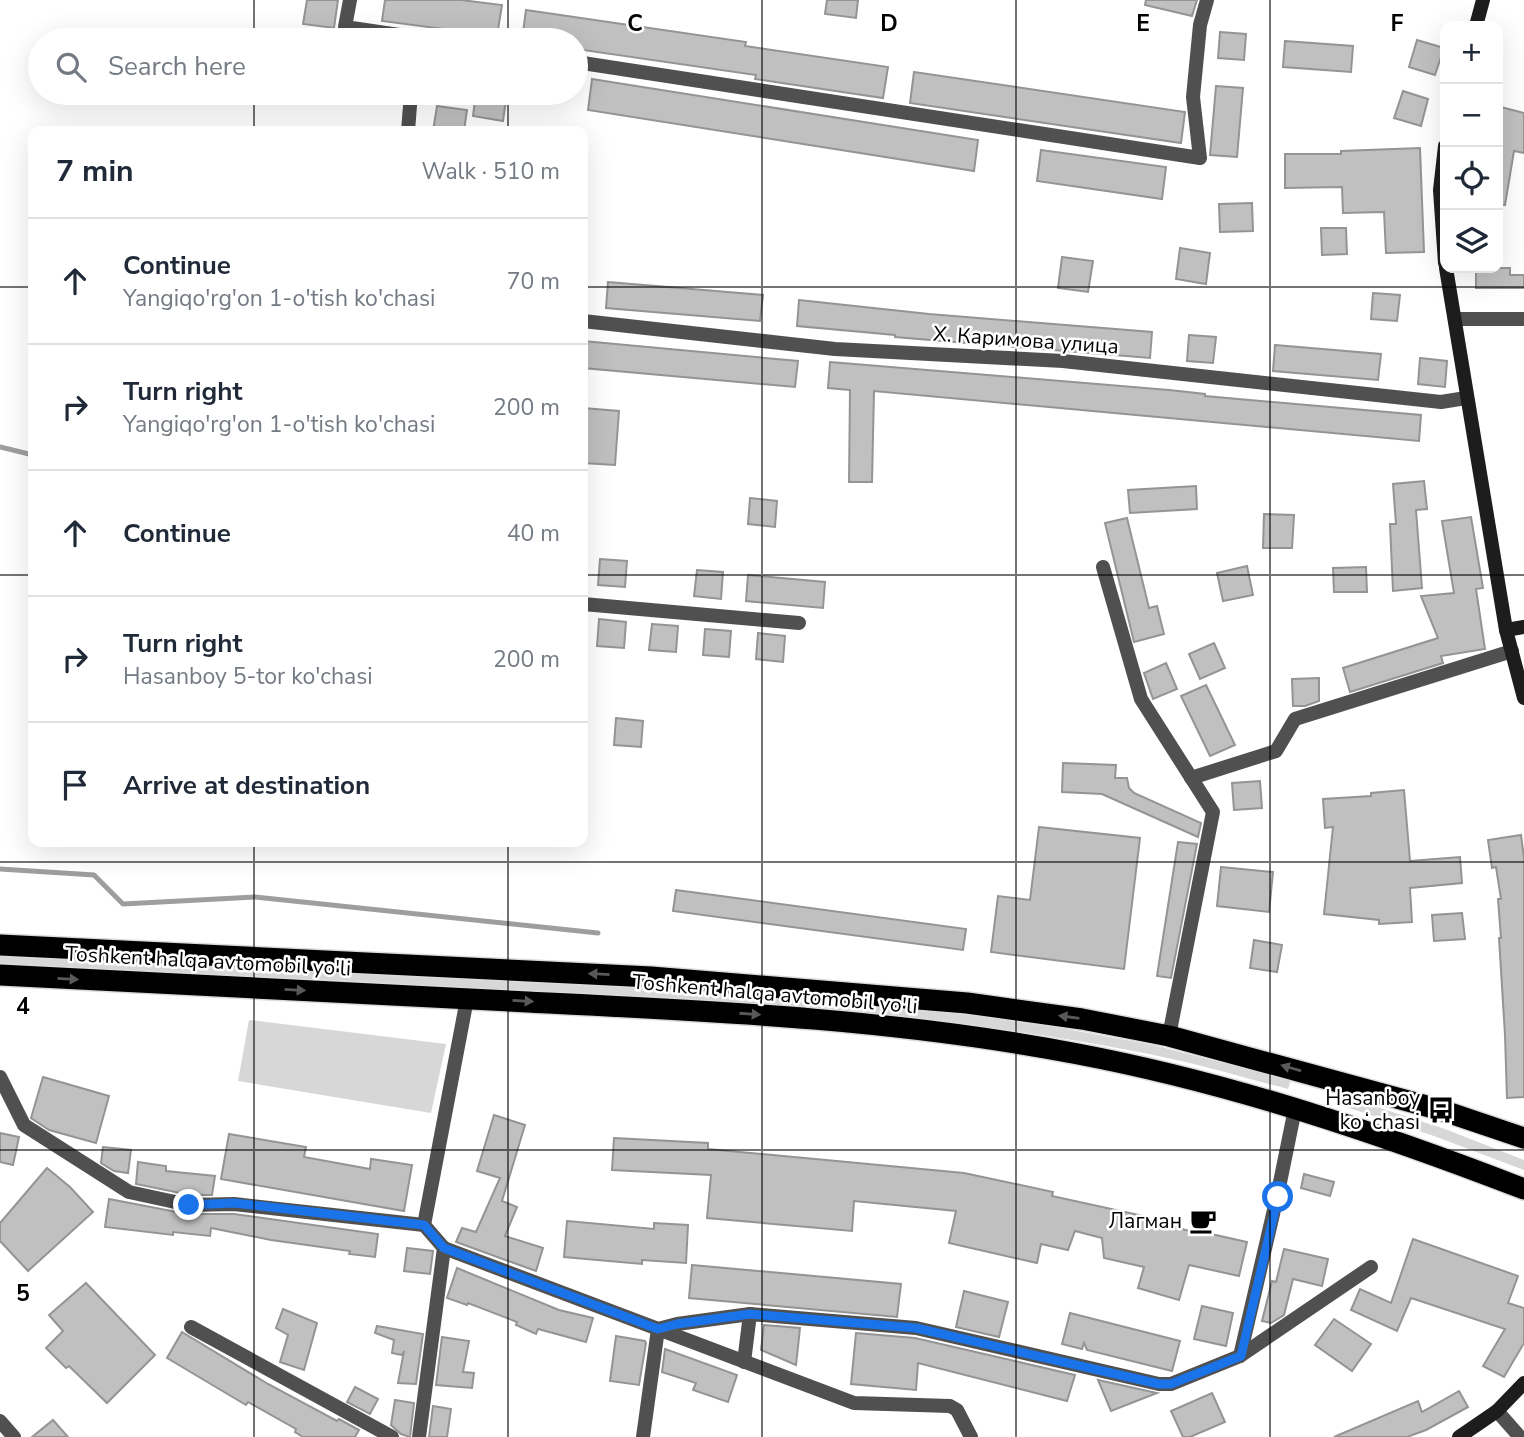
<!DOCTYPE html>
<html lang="en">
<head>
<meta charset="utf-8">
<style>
	:root { --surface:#fff; --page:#f6f6f7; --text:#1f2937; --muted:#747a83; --line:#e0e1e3 }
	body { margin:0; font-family:"Nunito Sans",sans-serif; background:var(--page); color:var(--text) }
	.controls { position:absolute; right:21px; top:21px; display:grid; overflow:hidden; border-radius:14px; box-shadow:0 7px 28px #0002 }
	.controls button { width:63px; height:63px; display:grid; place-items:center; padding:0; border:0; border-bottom:2px solid var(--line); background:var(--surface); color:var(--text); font:35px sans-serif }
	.stop { position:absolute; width:21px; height:21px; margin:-16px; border:5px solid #1a73e8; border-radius:50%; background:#fff }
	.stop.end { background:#1a73e8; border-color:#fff; box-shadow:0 2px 7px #0008 }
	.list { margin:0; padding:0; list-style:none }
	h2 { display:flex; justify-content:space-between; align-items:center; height:91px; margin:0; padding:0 28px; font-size:30px }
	h2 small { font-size:23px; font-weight:400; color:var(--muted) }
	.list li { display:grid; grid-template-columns:46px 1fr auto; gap:21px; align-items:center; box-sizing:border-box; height:126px; padding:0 28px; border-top:2px solid var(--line) }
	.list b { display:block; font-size:26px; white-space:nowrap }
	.list p { margin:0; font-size:23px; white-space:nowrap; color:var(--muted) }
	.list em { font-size:23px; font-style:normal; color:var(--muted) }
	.icon { flex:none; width:38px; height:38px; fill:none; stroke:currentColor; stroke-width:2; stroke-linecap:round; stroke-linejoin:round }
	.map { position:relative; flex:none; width:1524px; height:1437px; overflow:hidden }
	.search { position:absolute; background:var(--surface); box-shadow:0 7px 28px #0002; left:28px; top:28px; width:560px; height:77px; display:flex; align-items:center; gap:18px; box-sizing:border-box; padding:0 24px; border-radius:38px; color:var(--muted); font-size:26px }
	.panel { position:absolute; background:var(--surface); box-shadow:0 7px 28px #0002; left:28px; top:126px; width:560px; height:721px; border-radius:14px }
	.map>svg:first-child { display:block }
	.green { fill:#d7d7d7 }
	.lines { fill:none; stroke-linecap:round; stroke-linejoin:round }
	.stream { stroke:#9e9e9e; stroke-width:5 }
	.building { fill:#c0c0c0; stroke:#949494; stroke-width:2 }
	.highway-casing { stroke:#dbdbdb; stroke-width:24 }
	.street { stroke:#505050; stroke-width:14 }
	.secondary { stroke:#1d1d1d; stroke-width:14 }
	.highway { stroke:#000; stroke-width:21 }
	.oneway { fill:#595959 }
	.route { stroke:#1a73e8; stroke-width:9 }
	.grid { fill:none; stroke:#000; stroke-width:2; stroke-opacity:0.55 }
	.labels { text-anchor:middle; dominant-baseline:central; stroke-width:5; stroke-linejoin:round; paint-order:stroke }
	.street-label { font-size:21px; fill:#000; stroke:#fff }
	.poi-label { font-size:21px; fill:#000; stroke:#fff; text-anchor:end }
	.grid-label { font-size:23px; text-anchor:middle; font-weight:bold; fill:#000; stroke:#fff; stroke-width:5; stroke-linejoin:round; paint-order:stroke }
</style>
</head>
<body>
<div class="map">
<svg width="1524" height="1437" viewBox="0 0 1524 1437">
	<rect width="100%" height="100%" fill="#fff"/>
	<!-- green -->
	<g class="green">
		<path d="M0 956 640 985 923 1008 1061 1028 1153 1045 1291 1080 1288 1089C1241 1077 1195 1063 1149 1054 929 1010 705 999 482 989 321 981 161 974 0 967Z"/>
		<path d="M249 1020 446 1044 431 1113 238 1081Z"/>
		<path d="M1343 1096 1445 1129 1524 1160V1170L1434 1136 1340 1105Z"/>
	</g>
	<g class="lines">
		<!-- stream -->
		<g class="stream">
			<path d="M0 447 33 455"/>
			<path d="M0 869 94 875 123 904 255 897 598 933"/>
		</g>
	</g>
	<!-- building -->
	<g class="building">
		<path d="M307 0H338L334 28 303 24Z"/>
		<path d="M385 0H461L502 5 497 36 382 21Z"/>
		<path d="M827 0H858L856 18 825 14Z"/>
		<path d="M1146 0H1197L1192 16 1145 5Z"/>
		<path d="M526 10 746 42 745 46 888 67 883 98 755 79 756 75 576 49V40H522Z"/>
		<path d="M1220 32 1246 34 1244 60 1218 58Z"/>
		<path d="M1417 40 1444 48 1435 75 1409 67Z"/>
		<path d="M1285 41 1353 46 1351 72 1283 67Z"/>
		<path d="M914 72 1185 112 1181 143 910 103Z"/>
		<path d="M592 79 978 140 974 171 588 110Z"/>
		<path d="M1216 86 1243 88 1237 157 1210 155Z"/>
		<path d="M1403 91 1428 99 1421 126 1394 118Z"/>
		<path d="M476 93H507L503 121 473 116Z"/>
		<path d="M437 106 467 110 464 131H433Z"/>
		<path d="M1501 107 1524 113V153L1514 151 1505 205 1498 204V118Z"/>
		<path d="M1420 148 1424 252 1386 253 1384 212 1343 213 1342 187 1285 188V154H1341V151Z"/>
		<path d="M1041 150 1166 167 1162 199 1037 181Z"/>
		<path d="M1252 203 1253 231 1220 232 1219 204Z"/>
		<path d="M1321 228H1346L1347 254 1322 255Z"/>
		<path d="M1180 248 1210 253 1206 284 1176 279Z"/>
		<path d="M1062 257 1093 261 1088 292 1058 288Z"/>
		<path d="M1476 268H1510V275H1524V288H1476Z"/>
		<path d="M608 282 763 295 760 321 606 308Z"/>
		<path d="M1373 293 1400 295 1397 321 1371 319Z"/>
		<path d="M799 300 929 314 1152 332 1150 358 895 337V335L797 326Z"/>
		<path d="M1189 335 1216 337 1213 363 1187 361Z"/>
		<path d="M583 341 798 361 795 387 583 368Z"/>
		<path d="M1275 345 1381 354 1378 380 1273 371Z"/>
		<path d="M1420 358 1447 361 1445 387 1418 384Z"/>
		<path d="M830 362 1169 390 1205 394V396L1421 415 1419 441 874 391 872 482H849L850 390 828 388Z"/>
		<path d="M583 408 619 411 615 465 583 463Z"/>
		<path d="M1424 481 1427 509 1416 510 1422 588 1393 591 1390 524H1396L1393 484Z"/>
		<path d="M1196 486 1197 509 1130 513 1128 490Z"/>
		<path d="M750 498 777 501 775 527 748 524Z"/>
		<path d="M1264 514 1294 515 1292 548H1263Z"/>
		<path d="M1471 517 1483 588 1476 589 1485 649 1441 656 1443 663 1350 692 1343 668 1438 638 1421 596 1454 593 1442 521Z"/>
		<path d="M1127 518 1149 608 1157 606 1164 634 1134 642 1105 523Z"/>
		<path d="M600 559 627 561 625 587 598 585Z"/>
		<path d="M1247 566 1253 595 1223 601 1217 573Z"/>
		<path d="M1366 567 1367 592H1334L1333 568Z"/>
		<path d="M697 570 723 572 721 599 694 596Z"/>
		<path d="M748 575 825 582 823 608 746 601Z"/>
		<path d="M599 619 626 622 624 648 597 646Z"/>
		<path d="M652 624 678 626 676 652 649 650Z"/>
		<path d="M705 629 731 631 729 657 703 655Z"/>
		<path d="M758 633 785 636 783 662 756 659Z"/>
		<path d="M1214 643 1225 668 1200 679 1189 654Z"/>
		<path d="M1166 663 1177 689 1153 699 1144 673Z"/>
		<path d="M1319 678V701L1305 706H1293L1292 679Z"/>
		<path d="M1206 685 1235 745 1210 756 1181 696Z"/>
		<path d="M616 718 643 721 641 747 614 745Z"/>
		<path d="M1063 763 1116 765 1115 778H1127L1129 788 1134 793 1201 823 1198 837 1102 794 1062 792Z"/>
		<path d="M1260 781 1262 808 1234 810 1232 783Z"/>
		<path d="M1404 790 1410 861 1460 857 1462 883 1410 888 1412 922 1379 924V920L1324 914 1333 827 1325 828 1323 799 1371 796V793Z"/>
		<path d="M1039 827 1140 838 1124 969 991 952 998 896 1030 900Z"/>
		<path d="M1521 835 1524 858V1097L1507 1098 1505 1035 1499 938H1501L1498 899H1501L1496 867 1492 868 1488 840Z"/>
		<path d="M1178 842 1197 844 1171 978 1157 976Z"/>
		<path d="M1221 867 1273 872 1269 912 1217 906Z"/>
		<path d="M676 890 966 929 963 950 673 911Z"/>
		<path d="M1462 913 1465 939 1434 941 1432 915Z"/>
		<path d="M1254 940 1282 945 1277 972 1250 968Z"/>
		<path d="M43 1077 109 1096 96 1143 49 1130 31 1118Z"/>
		<path d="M494 1115 525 1125 502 1201 517 1207 505 1236 543 1248 536 1271 456 1242 462 1228 476 1232 500 1178 477 1171Z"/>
		<path d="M0 1133 19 1137 13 1165 0 1162Z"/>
		<path d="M229 1134 306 1147 304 1157 370 1169 371 1159 412 1165 404 1211 221 1179Z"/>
		<path d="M614 1138 708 1143V1149L964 1173 1053 1192 1052 1196 1148 1217V1220L1201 1234 1202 1232 1247 1242 1239 1276 1189 1265 1179 1300 1138 1288 1144 1267 1104 1258 1102 1238 1075 1231 1068 1250 1041 1244 1037 1263 949 1243 956 1211 854 1201 852 1231 707 1218 711 1175 612 1170Z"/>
		<path d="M103 1147 131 1150 128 1173 114 1171 101 1163Z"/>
		<path d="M138 1162 166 1166V1171L215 1176 212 1195H190L136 1184Z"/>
		<path d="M47 1168 70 1187 93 1212 28 1271 0 1241V1223Z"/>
		<path d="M1304 1174 1334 1182 1330 1196 1301 1188Z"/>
		<path d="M109 1199 187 1214H234L378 1234 375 1257 349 1254 350 1251 271 1240 211 1228 210 1236 173 1232V1235L105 1227Z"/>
		<path d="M567 1221 654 1229V1223L688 1225 686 1263 642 1260V1264L564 1257Z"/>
		<path d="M1413 1239 1518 1276 1508 1303 1524 1308V1343L1504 1377 1483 1366 1505 1329 1411 1298 1397 1331 1351 1310 1360 1289 1391 1303Z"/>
		<path d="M407 1248 433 1251 430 1274 404 1271Z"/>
		<path d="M1284 1249 1328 1259 1322 1286 1293 1279 1284 1315 1271 1323 1262 1321 1272 1281 1276 1282Z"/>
		<path d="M692 1265 901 1284 897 1317 689 1298Z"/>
		<path d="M457 1268 559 1310 593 1318 586 1342 538 1329 536 1334 516 1325 517 1322 468 1303 467 1305 447 1298Z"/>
		<path d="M86 1283 155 1355 107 1403 69 1366 66 1368 46 1348 63 1331 49 1315Z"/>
		<path d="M964 1291 1008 1302 999 1337 956 1327Z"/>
		<path d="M1202 1306 1233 1313 1226 1346 1194 1339Z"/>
		<path d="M283 1309 317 1323 304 1370 280 1362 288 1335 276 1328Z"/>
		<path d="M1070 1313 1180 1341 1172 1371 1087 1350 1084 1343 1082 1349 1062 1344Z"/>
		<path d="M1334 1319 1371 1344 1352 1371 1315 1345Z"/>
		<path d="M764 1325 800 1328 796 1365 761 1350Z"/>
		<path d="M377 1326 423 1334 416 1384 398 1383 404 1351 402 1355 392 1353 394 1340 375 1333Z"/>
		<path d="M182 1332 268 1384 337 1421 339 1419 359 1430 355 1437H303L295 1432 296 1429 248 1402 246 1405 167 1358Z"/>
		<path d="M856 1333 915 1338 1075 1375 1067 1401 918 1363 916 1390 851 1384Z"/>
		<path d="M616 1336 645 1341 646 1343 639 1385 610 1381Z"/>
		<path d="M442 1337 469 1341 463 1372 474 1373 472 1388 436 1385Z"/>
		<path d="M665 1349 737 1375 728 1402 693 1390 696 1383 662 1372Z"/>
		<path d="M1098 1380 1157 1393 1111 1411Z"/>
		<path d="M355 1387 378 1399 370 1414 347 1402Z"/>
		<path d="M1459 1391 1468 1407 1426 1430 1407 1437H1334L1418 1401 1422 1412Z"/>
		<path d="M1212 1393 1225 1422 1190 1437H1183L1171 1411Z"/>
		<path d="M395 1400 414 1403 410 1437 401 1434 391 1425Z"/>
		<path d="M433 1406 451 1409 447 1437H429Z"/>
		<path d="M53 1420 68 1437H32Z"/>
	</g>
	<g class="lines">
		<!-- highway casing -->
		<g class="highway-casing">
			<g id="highway">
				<path d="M0 945 651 977 967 1003 1082 1019 1169 1036 1441 1110 1524 1138"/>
				<path d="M0 975C176 984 352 993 528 1002 712 1011 897 1019 1078 1054 1231 1083 1379 1133 1524 1189"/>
			</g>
		</g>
		<!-- street -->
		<g class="street">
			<path d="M350 0 345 27 433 40"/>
			<path d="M576 62 1200 158 1193 97 1200 25 1207 0"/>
			<path d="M408 131 411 93"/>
			<path d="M1455 319H1524"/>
			<path d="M583 321 835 349 1063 361 1441 402 1466 398"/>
			<path d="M1103 567 1141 699 1213 812 1169 1036"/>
			<path d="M583 604 799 623"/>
			<path d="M1191 778 1276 751 1295 719 1512 651"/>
			<path d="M0 1077 24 1125 129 1192 189 1205 234 1204 424 1225 444 1248 854 1403 950 1406 957 1410 971 1437"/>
			<path d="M424 1225 467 999"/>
			<path d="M191 1327 392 1437"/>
			<path d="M1240 1356 1277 1197 1295 1109"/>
			<path d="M744 1362 750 1314 916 1328 1159 1384H1171L1240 1356 1371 1267"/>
			<path d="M1497 1411 1520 1437"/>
			<path d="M0 1421 14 1437"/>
			<path d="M419 1437 444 1248"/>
			<path d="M643 1437 658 1329 677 1324 750 1314"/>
		</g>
		<!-- secondary -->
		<g class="secondary">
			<path d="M1476 26 1483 0"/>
			<path d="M1445 146 1440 190 1445 263"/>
			<path d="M1446 268 1506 630 1524 698"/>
			<path d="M1506 630 1524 627"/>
			<path d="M1459 1437 1497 1411 1524 1383"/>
		</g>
		<!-- highway -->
		<use href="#highway" class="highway"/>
	</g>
	<!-- one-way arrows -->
	<defs><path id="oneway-solid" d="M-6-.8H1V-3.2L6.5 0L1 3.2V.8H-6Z" transform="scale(1.75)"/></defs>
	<g class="oneway">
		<use href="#oneway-solid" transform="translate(599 974) rotate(-177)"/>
		<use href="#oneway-solid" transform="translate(68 979) rotate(3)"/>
		<use href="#oneway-solid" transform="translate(295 990) rotate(3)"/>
		<use href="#oneway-solid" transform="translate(523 1001) rotate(3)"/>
		<use href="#oneway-solid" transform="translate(750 1014) rotate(4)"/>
		<use href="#oneway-solid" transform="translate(1069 1017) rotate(-172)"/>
		<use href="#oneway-solid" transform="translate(1291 1068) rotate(-164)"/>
	</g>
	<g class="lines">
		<!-- route -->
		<path class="route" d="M189 1205 234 1203 424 1225 444 1248 658 1329 677 1324 750 1314 916 1328 1159 1384H1171L1241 1356 1278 1197"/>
	</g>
	<!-- grid -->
	<path class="grid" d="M254 0V40M508 0V40M762 0V1437M1016 0V1437M1270 0V1437M254 93V131M508 93V131M0 287H33M583 287H1524M0 575H33M583 575H1524M254 842V1437M508 842V1437M0 862H1524M0 1150H1524"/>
	<!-- icons -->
	<defs>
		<g id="bus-bare" transform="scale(2.1)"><path d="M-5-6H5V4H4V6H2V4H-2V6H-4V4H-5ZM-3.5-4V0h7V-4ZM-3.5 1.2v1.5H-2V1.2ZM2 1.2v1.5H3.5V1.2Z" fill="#000" stroke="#fff" stroke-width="2.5" paint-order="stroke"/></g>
		<g id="cafe-bare" transform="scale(2.1)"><path d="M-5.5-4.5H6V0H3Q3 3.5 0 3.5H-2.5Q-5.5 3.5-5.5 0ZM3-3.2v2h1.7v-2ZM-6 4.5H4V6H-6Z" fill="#000" stroke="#fff" stroke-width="2.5" paint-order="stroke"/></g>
	</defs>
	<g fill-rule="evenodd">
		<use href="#bus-bare" x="1441" y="1110"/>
		<use href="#cafe-bare" x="1203" y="1221"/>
	</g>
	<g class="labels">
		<!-- street labels -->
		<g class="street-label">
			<text transform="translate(1026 340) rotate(4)">Х. Каримова улица</text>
			<text transform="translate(208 961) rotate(3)">Toshkent halqa avtomobil yo'li</text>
			<text transform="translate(775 994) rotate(5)">Toshkent halqa avtomobil yo'li</text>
		</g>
		<!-- poi labels -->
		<g class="poi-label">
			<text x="1420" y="1098">Hasanboy<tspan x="1420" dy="24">koʻchasi</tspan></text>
			<text x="1182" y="1221">Лагман</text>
		</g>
	</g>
	<g class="grid-label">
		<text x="635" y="31">C</text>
		<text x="889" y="31">D</text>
		<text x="1143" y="31">E</text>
		<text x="1397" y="31">F</text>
		<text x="23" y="1014">4</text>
		<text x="23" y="1301">5</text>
	</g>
</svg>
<div class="controls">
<button>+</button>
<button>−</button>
<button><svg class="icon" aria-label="locate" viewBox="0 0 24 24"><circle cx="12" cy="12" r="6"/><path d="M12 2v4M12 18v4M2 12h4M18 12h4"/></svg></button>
<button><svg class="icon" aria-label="layers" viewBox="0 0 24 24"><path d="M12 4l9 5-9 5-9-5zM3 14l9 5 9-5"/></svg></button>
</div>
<div class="stop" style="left:1278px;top:1197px"></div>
<div class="stop end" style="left:189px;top:1205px"></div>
<div class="search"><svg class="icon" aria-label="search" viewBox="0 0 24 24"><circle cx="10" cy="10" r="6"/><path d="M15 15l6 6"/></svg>Search here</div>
<section class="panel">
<h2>7 min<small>Walk · 510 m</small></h2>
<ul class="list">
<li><svg class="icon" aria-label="ahead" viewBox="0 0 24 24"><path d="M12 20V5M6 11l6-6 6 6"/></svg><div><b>Continue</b><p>Yangiqo'rg'on 1-o'tish ko'chasi</p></div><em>70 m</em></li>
<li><svg class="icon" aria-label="right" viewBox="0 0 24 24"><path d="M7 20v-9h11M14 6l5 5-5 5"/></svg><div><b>Turn right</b><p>Yangiqo'rg'on 1-o'tish ko'chasi</p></div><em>200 m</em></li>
<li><svg class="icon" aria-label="ahead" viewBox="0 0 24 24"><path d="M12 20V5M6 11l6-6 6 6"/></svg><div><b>Continue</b></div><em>40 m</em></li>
<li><svg class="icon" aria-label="right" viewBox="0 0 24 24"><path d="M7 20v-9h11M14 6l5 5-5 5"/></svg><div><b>Turn right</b><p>Hasanboy 5-tor ko'chasi</p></div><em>200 m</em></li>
<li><svg class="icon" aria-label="arrive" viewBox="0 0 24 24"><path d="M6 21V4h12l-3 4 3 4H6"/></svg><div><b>Arrive at destination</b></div></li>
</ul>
</section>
</div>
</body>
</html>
